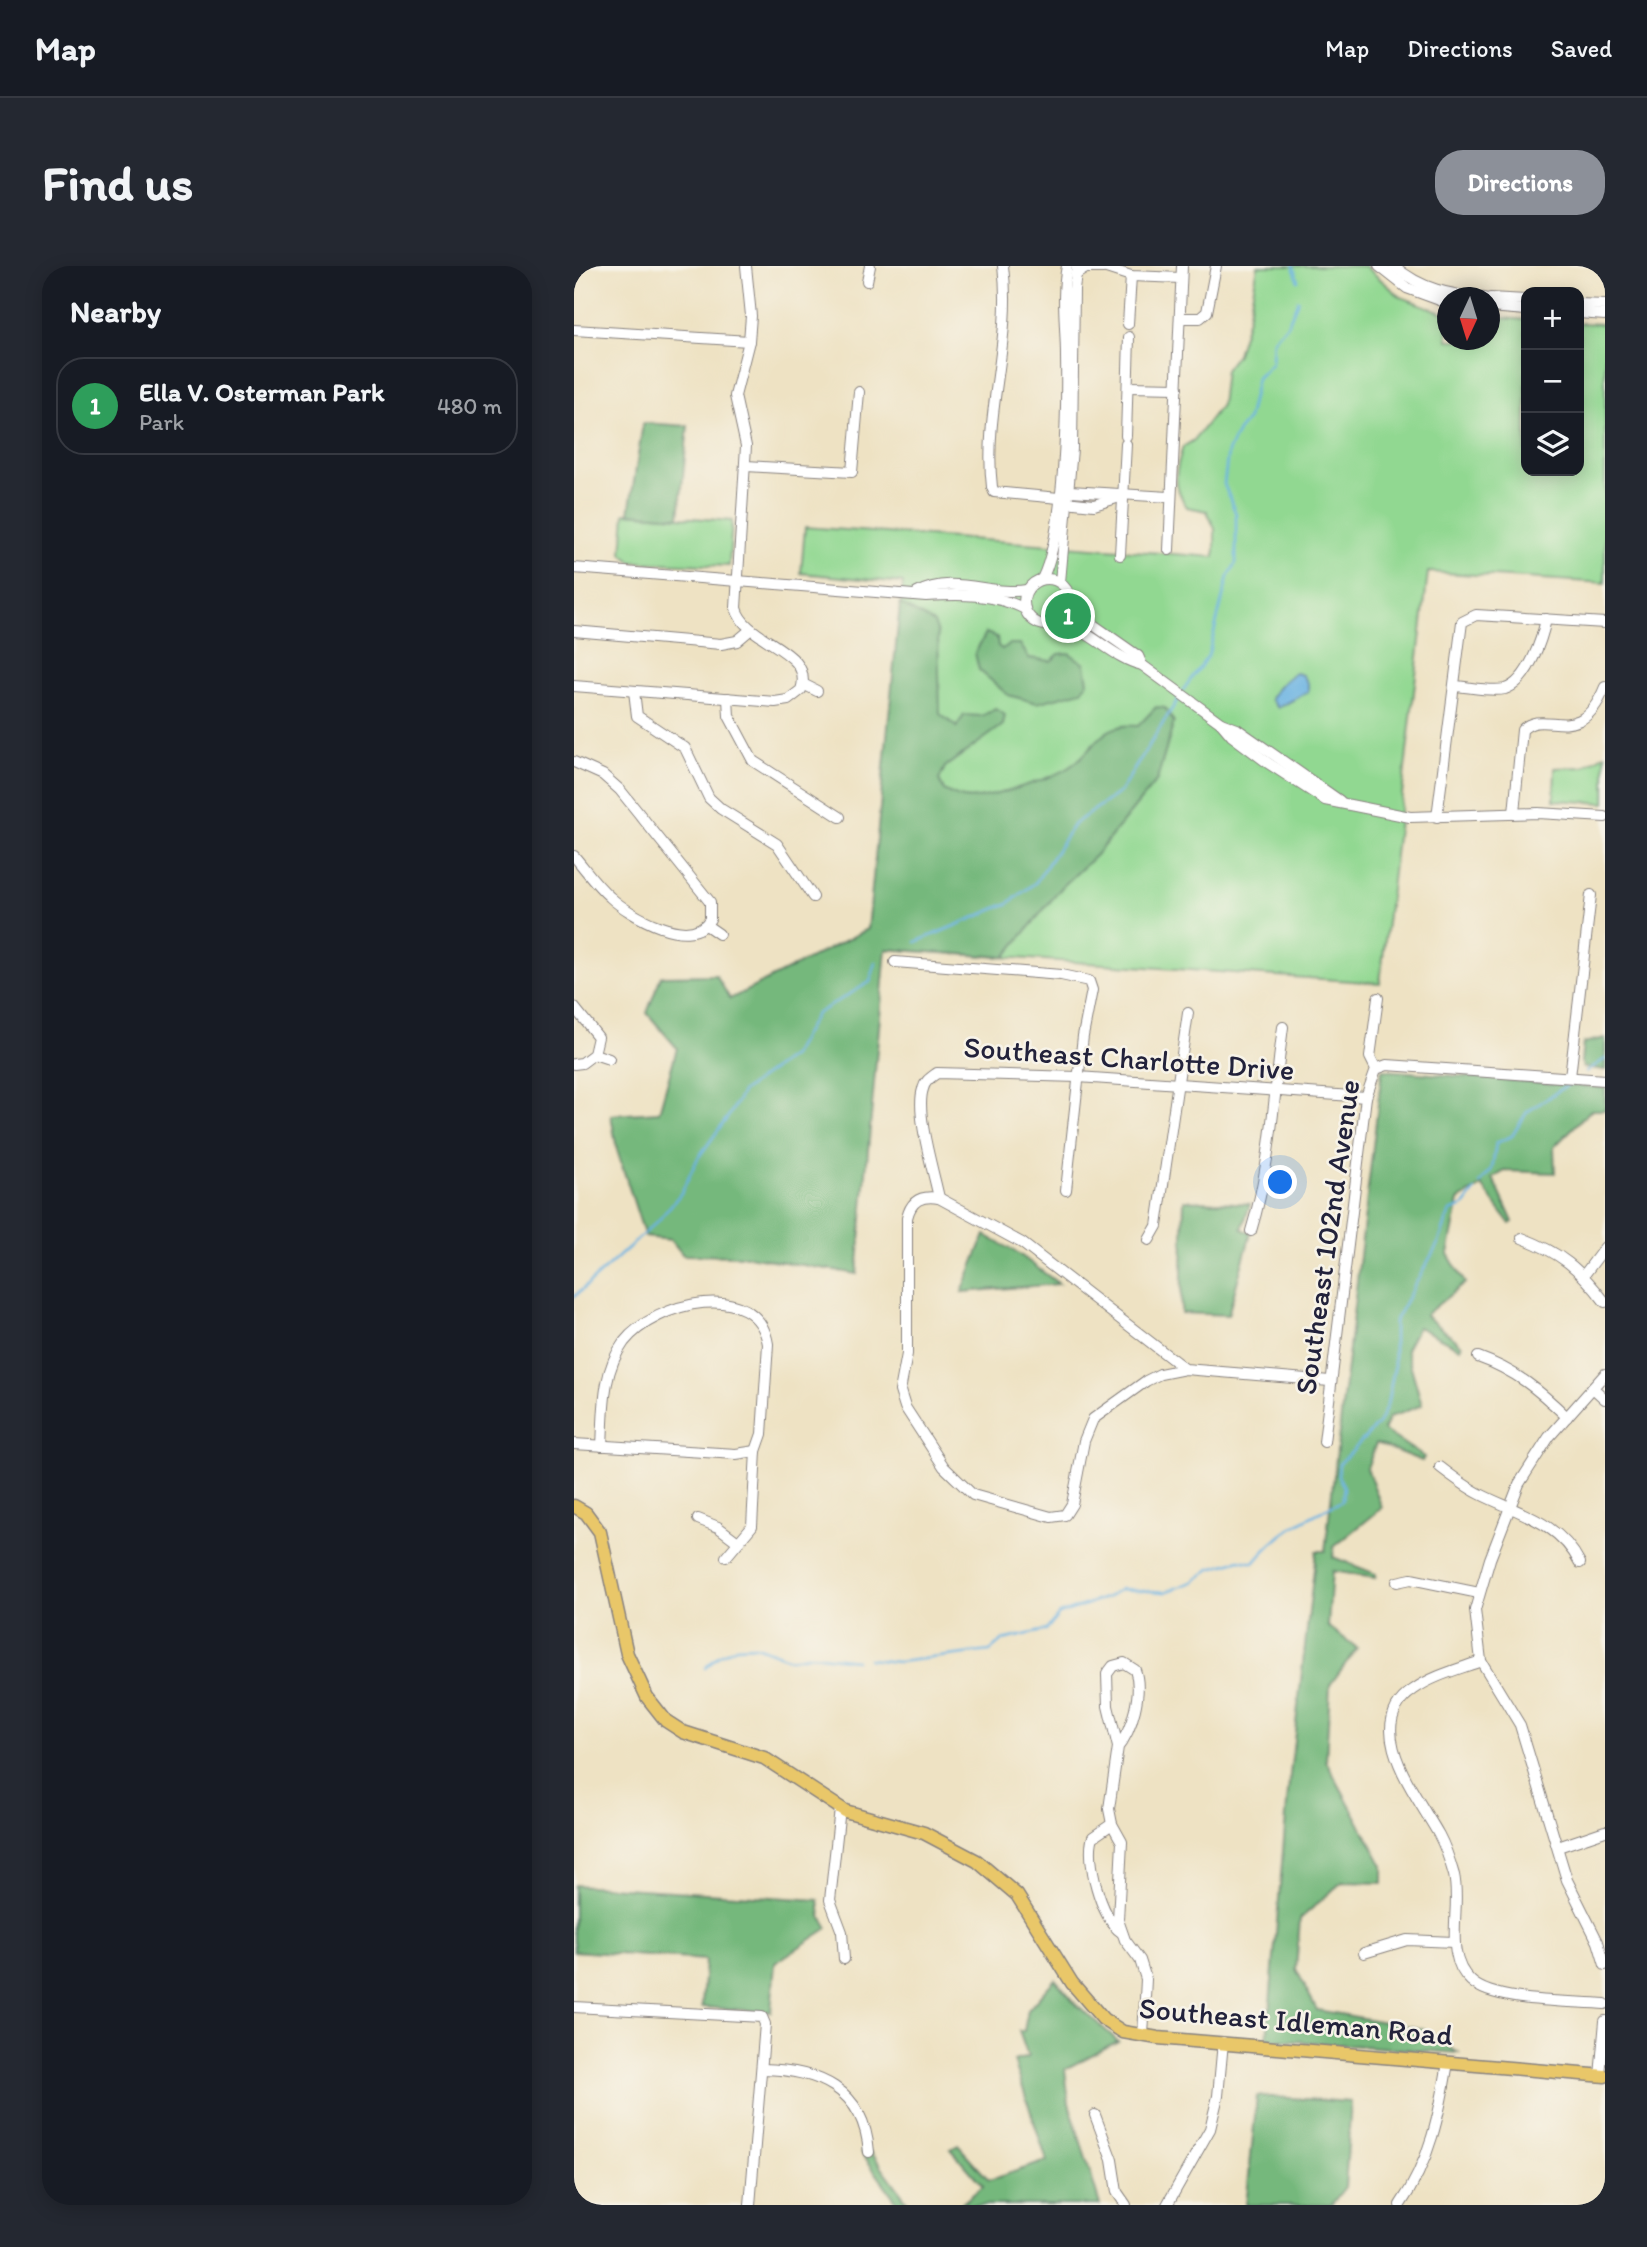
<!DOCTYPE html>
<html lang="en">
<head>
<meta charset="utf-8">
<style>
	:root { --surface:#171b24; --page:#242831; --text:#f1f3f6; --muted:#9ea1a6; --line:#363941; --accent:#8c9099 }
	body { margin:0; font-family:Itim,sans-serif; background:var(--page); color:var(--text) }
	.controls { position:absolute; right:21px; top:21px; display:grid; overflow:hidden; border-radius:14px; box-shadow:0 4px 18px #0003 }
	.controls button { width:63px; height:63px; display:grid; place-items:center; padding:0; border:0; border-bottom:2px solid var(--line); background:var(--surface); color:var(--text); font:35px sans-serif }
	.compass { position:absolute; left:863px; top:21px; width:63px; height:63px; border-radius:50%; background:var(--surface); box-shadow:0 4px 18px #0003; rotate:184deg }
	.you { position:absolute; left:707px; top:917px; width:24px; height:24px; margin:-18px; border:5px solid #fff; border-radius:50%; background:#1a73e8; box-shadow:0 0 0 10px #1a73e833 }
	.badge { display:grid; place-items:center; width:46px; height:46px; border-radius:50%; background:var(--accent); color:#fff; font-size:23px; font-weight:700 }
	.pin { position:absolute; translate:-50% -50%; border:4px solid #fff; box-shadow:0 2px 7px #0006 }
	.list { margin:0; padding:0; list-style:none }
	h2 { display:flex; justify-content:space-between; align-items:center; height:91px; margin:0; padding:0 28px; font-size:30px }
	h2 small { font-size:23px; font-weight:400; color:var(--muted) }
	.list li { display:grid; grid-template-columns:46px 1fr auto; gap:21px; align-items:center; box-sizing:border-box; height:98px; margin:0 14px 14px; padding:0 14px; border:2px solid var(--line); border-radius:28px }
	.list b { display:block; font-size:26px; white-space:nowrap }
	.list p { margin:0; font-size:23px; white-space:nowrap; color:var(--muted) }
	.list em { font-size:23px; font-style:normal; color:var(--muted) }
	.icon { flex:none; width:38px; height:38px; fill:none; stroke:currentColor; stroke-width:2; stroke-linecap:round; stroke-linejoin:round }
	.map { position:relative; flex:none; width:1031px; height:1939px; overflow:hidden; border-radius:28px }
	header { display:flex; align-items:center; gap:42px; box-sizing:border-box; height:98px; padding:0 35px; background:var(--surface); border-bottom:2px solid var(--line) }
	header strong { font-size:33px }
	nav { display:flex; gap:38px; margin-inline-start:auto; font-size:24px }
	.intro { display:flex; align-items:center; justify-content:space-between; box-sizing:border-box; height:168px; padding:0 42px }
	h1 { margin:0; font-size:49px }
	.button { padding:18px 32px; border-radius:28px; background:var(--accent); color:#fff; font-size:24px; font-weight:700 }
	main { display:flex; gap:42px; padding:0 42px }
	aside { flex:1; background:var(--surface); border-radius:28px; box-shadow:0 4px 18px #0003 }
	.map>svg:first-child { display:block }
	.green { fill:#91d891; stroke:#5a7d66; stroke-width:2 }
	.forest { fill:#74b87b; stroke:#4b6d5b; stroke-width:2 }
	.water { fill:#6bb3e2; stroke:#466a8e; stroke-width:2 }
	.lines { fill:none; stroke-linecap:round; stroke-linejoin:round }
	.stream { stroke:#6bb3e2; stroke-width:2.5 }
	.minor-casing { stroke:#88827f; stroke-width:12 }
	.major-casing { stroke:#88827f; stroke-width:15 }
	.minor { stroke:#fff; stroke-width:10 }
	.major { stroke:#e9c769; stroke-width:12 }
	.labels { text-anchor:middle; dominant-baseline:central; stroke-width:5; stroke-linejoin:round; paint-order:stroke }
	.street-label { font-size:30px; fill:#22223b; stroke:#f7f3e8 }
</style>
</head>
<body>
<header>
<strong>Map</strong>
<nav><a>Map</a><a>Directions</a><a>Saved</a></nav>
</header>
<div class="intro"><h1>Find us</h1><a class="button">Directions</a></div>
<main>
<aside>
<h2>Nearby<small></small></h2>
<ul class="list">
<li><span class="badge" style="background:#2e9e5b">1</span><div><b>Ella V. Osterman Park</b><p>Park</p></div><em>480 m</em></li>
</ul>
</aside>
<div class="map">
<svg width="1031" height="1939" viewBox="0 0 1031 1939">
	<rect width="100%" height="100%" fill="#f7f3e8"/>
	<filter id="ink" filterUnits="userSpaceOnUse"><feTurbulence type="fractalNoise" baseFrequency=".0143" numOctaves="2"/><feDisplacementMap in="SourceGraphic" scale="14" xChannelSelector="R" yChannelSelector="G"/><feConvolveMatrix kernelMatrix="1 2 1 2 8 2 1 2 1" color-interpolation-filters="sRGB"/></filter>
	<filter id="wash" filterUnits="userSpaceOnUse"><feTurbulence type="fractalNoise" baseFrequency=".00686" numOctaves="4" result="noise"/><feDisplacementMap in="SourceGraphic" scale="28" xChannelSelector="R" yChannelSelector="G"/><feGaussianBlur stdDeviation="1.57" result="paint"/><feColorMatrix in="noise" values="0 0 0 0 0 0 0 0 0 0 0 0 0 0 0 0 0 1.4 0 .05"/><feComposite in="paint" operator="in"/></filter>
	<g filter="url(#wash)">
		<rect width="100%" height="100%" fill="#eee2c3"/>
		<!-- green -->
		<g class="green">
			<path d="M684 0H791L827 31 873 48 874 74H916V51L952 54V205H1005V57L1031 58V317L854 306 806 717 293 682 329 317 227 307 231 261 641 291V263L633 245 613 241C598 219 601 205 609 181L620 174 647 139 651 104 663 88 674 52Z"/>
			<path d="M51 247 158 255 155 300 58 296 48 288Z"/>
			<path d="M1031 488V537L980 534 981 502 1009 501Z"/>
		</g>
		<!-- forest -->
		<g class="forest">
			<path d="M69 157 114 160 105 251 55 247Z"/>
			<path d="M326 338 360 357 364 367 366 448 383 461 390 449 408 450 421 443 431 449 429 459 371 501 365 514 370 524C376 527 383 531 390 532 408 536 483 511 498 499 522 482 528 455 564 460L582 441 591 442 600 456 583 514 522 589 488 621 431 691 312 683 283 1008 174 990 109 989 97 974 71 971 43 884 37 849 85 846 103 782 73 747 87 710 142 709 156 733 294 663Z"/>
			<path d="M412 367 423 371 424 380 428 383 436 378H446L455 392 477 395 485 388 495 387 511 398 514 416 508 425 463 437 434 429 405 404 401 387Z"/>
			<path d="M1031 772V804L1010 801 1007 796 1009 777Z"/>
			<path d="M808 804 1031 822V844H1017L980 881 981 907 931 905 919 912 939 956 936 958 908 920 885 934 874 988 891 1017 851 1049 888 1079 886 1082 844 1061 832 1083 848 1139 815 1152 809 1164 850 1191 848 1195 802 1177 793 1202 808 1242 760 1281 759 1291 802 1308 801 1312 758 1305 754 1360 783 1382 756 1419 752 1495 809 1600V1617L768 1616 726 1653 722 1703 743 1744 850 1763 884 1787 693 1773 714 1526 742 1285H751Z"/>
			<path d="M610 934 676 938 668 963 677 967 654 1049 607 1047Z"/>
			<path d="M411 969 445 988 485 1018 388 1026Z"/>
			<path d="M0 1619 245 1634 247 1650 254 1662 201 1697 197 1746 128 1741 131 1694 0 1685Z"/>
			<path d="M481 1713 502 1738 544 1775 491 1803 495 1837 526 1939H386L409 1920 377 1883 384 1879 415 1914 473 1895 440 1795 454 1791 445 1765H450L454 1744Z"/>
			<path d="M683 1830 777 1836 771 1921 757 1939H672Z"/>
			<path d="M297 1886 336 1939H325L288 1887Z"/>
		</g>
		<!-- water -->
		<path class="water" d="M722 407 729 409 734 417V426L704 442 697 433C701 424 713 411 722 407Z"/>
		<g class="lines">
			<!-- stream -->
			<g class="stream">
				<path d="M719 0 724 15"/>
				<path d="M609 424 634 390 654 311 662 297V248L650 218 654 186 664 165 674 153 683 112 698 97 699 75 714 58 724 34"/>
				<path d="M342 676 435 637 462 616 500 558 546 526 606 430"/>
				<path d="M1012 806 1031 793"/>
				<path d="M906 918 918 903 922 877 938 870 953 846 996 817"/>
				<path d="M0 1031 84 955 107 927 124 892 156 848 169 825 218 790 242 748 296 716 302 696"/>
				<path d="M294 1393 324 1396 416 1385 429 1374 472 1364 485 1348 534 1331 547 1323 591 1326 619 1316 637 1303 666 1294 680 1297C705 1265 731 1253 768 1235L770 1221 764 1210 765 1198 805 1157 813 1139 820 1103V1056L865 976 876 945 890 940 901 925"/>
				<path d="M131 1402 146 1389 162 1381 182 1380 216 1393 238 1389 282 1394"/>
			</g>
		</g>
	</g>
	<g filter="url(#ink)">
		<g class="lines">
			<!-- minor casing -->
			<g class="minor-casing">
				<g id="minor">
					<path d="M429 0C439 74 409 147 418 221L420 226 485 232"/>
					<path d="M526 0 557 10 607 12"/>
					<path d="M805 0 833 22 874 37"/>
					<path d="M820 0C847 23 875 29 910 32"/>
					<path d="M501 9 512 2H529"/>
					<path d="M293 15 296 0"/>
					<path d="M916 32 952 34"/>
					<path d="M1005 38 1031 39"/>
					<path d="M916 41 952 44"/>
					<path d="M1005 47 1031 49"/>
					<path d="M608 52H626L633 46 642 0"/>
					<path d="M554 58 557 10"/>
					<path d="M0 64 175 75"/>
					<path d="M555 121 603 122"/>
					<path d="M552 170 555 71"/>
					<path d="M172 200 278 206 285 126"/>
					<path d="M491 228 496 225 595 231"/>
					<path d="M491 236 520 239 549 230"/>
					<path d="M595 284 608 0"/>
					<path d="M546 289 552 178"/>
					<path d="M0 302 352 330C385 328 420 327 451 343"/>
					<circle cx="473" cy="336" r="23"/>
					<path d="M468 313C491 267 493 144 492 91 492 60 487 30 493 0"/>
					<path d="M486 316 498 183 500 23 503 0"/>
					<path d="M343 327C379 307 416 330 453 324"/>
					<path d="M496 339 501 346 564 390 568 399 647 457 658 470 694 497 751 534 836 551 964 547 1031 551"/>
					<path d="M485 356C516 363 538 392 568 399"/>
					<path d="M0 365 147 378 163 375 176 364"/>
					<path d="M229 418 243 425"/>
					<path d="M0 420 201 436 214 434 227 424C241 383 171 377 162 342L172 180 161 130 175 75 177 50 172 0"/>
					<path d="M881 420C895 421 917 426 931 423 954 416 968 373 972 353"/>
					<path d="M60 425 63 450 111 482 135 532 147 543 203 578 239 631"/>
					<path d="M154 432 155 450 179 495 266 551"/>
					<path d="M647 457 663 463 766 535"/>
					<path d="M0 496 29 509 46 524 136 636V653C117 685 55 649 36 631 22 619 12 604 0 590"/>
					<path d="M940 547 948 464C971 440 1005 485 1031 421"/>
					<path d="M863 551 888 356 902 349 1031 357"/>
					<path d="M132 659 145 668"/>
					<path d="M321 696 487 709 515 715 518 724 509 770 492 924"/>
					<path d="M0 741 24 771 20 788 8 797 0 798"/>
					<path d="M20 788 35 793"/>
					<path d="M802 803 813 799 1031 814"/>
					<path d="M996 811 1017 629"/>
					<path d="M365 932C360 907 341 847 349 823 351 815 356 812 363 807L504 811 792 831"/>
					<path d="M677 965C697 900 700 827 709 761"/>
					<path d="M948 972C987 987 1005 1002 1031 1036"/>
					<path d="M575 974 583 960 614 747"/>
					<path d="M1010 1009 1031 981"/>
					<path d="M904 1091C941 1104 965 1124 993 1151"/>
					<path d="M611 1103 448 977 365 932C348 929 337 934 333 952V1088L326 1125 331 1141 370 1201 399 1229 477 1251 491 1249 498 1238 510 1175 519 1153 572 1115 586 1108 611 1103 756 1115"/>
					<path d="M1031 1108 975 1171 945 1218 916 1293 901 1344 907 1395 946 1459 993 1614 1024 1676 1031 1699"/>
					<path d="M1019 1122 1031 1133"/>
					<path d="M750 1176 792 831 802 803 796 791 804 732"/>
					<path d="M0 1178 162 1188 182 1185"/>
					<path d="M28 1180C30 1144 28 1106 50 1076 81 1036 183 1011 194 1078L188 1168 182 1185 178 1260 152 1291"/>
					<path d="M866 1201C879 1211 892 1221 906 1228 943 1247 985 1255 1006 1297"/>
					<path d="M124 1253 144 1261 164 1276"/>
					<path d="M823 1316 837 1313 905 1327"/>
					<path d="M907 1395C885 1403 858 1410 839 1424 785 1460 845 1532 865 1569 872 1582 876 1595 880 1609 888 1643 868 1689 897 1715 920 1737 998 1735 1031 1738"/>
					<path d="M544 1481C558 1465 569 1425 561 1404L550 1397 539 1400 533 1408 534 1440 544 1481 535 1543 538 1558 548 1576 544 1654 551 1674 566 1694 572 1713 569 1770"/>
					<path d="M266 1542 256 1634 268 1666 270 1693"/>
					<path d="M538 1558 519 1571C511 1592 527 1653 547 1666"/>
					<path d="M984 1581 1031 1565"/>
					<path d="M790 1687 833 1674 880 1676"/>
					<path d="M0 1741 188 1751 191 1758 176 1939"/>
					<path d="M188 1803C244 1804 290 1822 295 1886"/>
					<path d="M1026 1810 1031 1755"/>
					<path d="M521 1849 538 1894 543 1926 552 1939"/>
					<path d="M593 1939 636 1863 644 1830 649 1776"/>
					<path d="M826 1939C856 1896 866 1846 874 1796"/>
				</g>
			</g>
			<!-- major casing -->
			<g class="major-casing">
				<path id="major" d="M0 1240 12 1247 26 1266 53 1388 73 1431 92 1455 109 1466 190 1492 271 1545 350 1567 403 1595 443 1629 498 1717 529 1753 549 1766 584 1772 1031 1810"/>
			</g>
			<!-- minor -->
			<use href="#minor" class="minor"/>
			<!-- major -->
			<use href="#major" class="major"/>
		</g>
	</g>
	<g class="labels">
		<!-- street labels -->
		<g class="street-label">
			<text transform="translate(555 792) rotate(4)">Southeast Charlotte Drive</text>
			<text transform="translate(753 971) rotate(-82)">Southeast 102nd Avenue</text>
			<text transform="translate(722 1755) rotate(5)">Southeast Idleman Road</text>
		</g>
	</g>
</svg>
<div class="controls">
<button>+</button>
<button>−</button>
<button><svg class="icon" aria-label="layers" viewBox="0 0 24 24"><path d="M12 4l9 5-9 5-9-5zM3 14l9 5 9-5"/></svg></button>
</div>
<svg class="compass" viewBox="-18 -18 36 36"><path d="M0-13l5 13h-10z" fill="#e53935"/><path d="M0 13l5-13h-10z" fill="#9ea1a6"/></svg>
<div class="you"></div>
<div class="pin badge" style="left:494px;top:350px;background:#2e9e5b">1</div>
</div>
</main>
</body>
</html>
